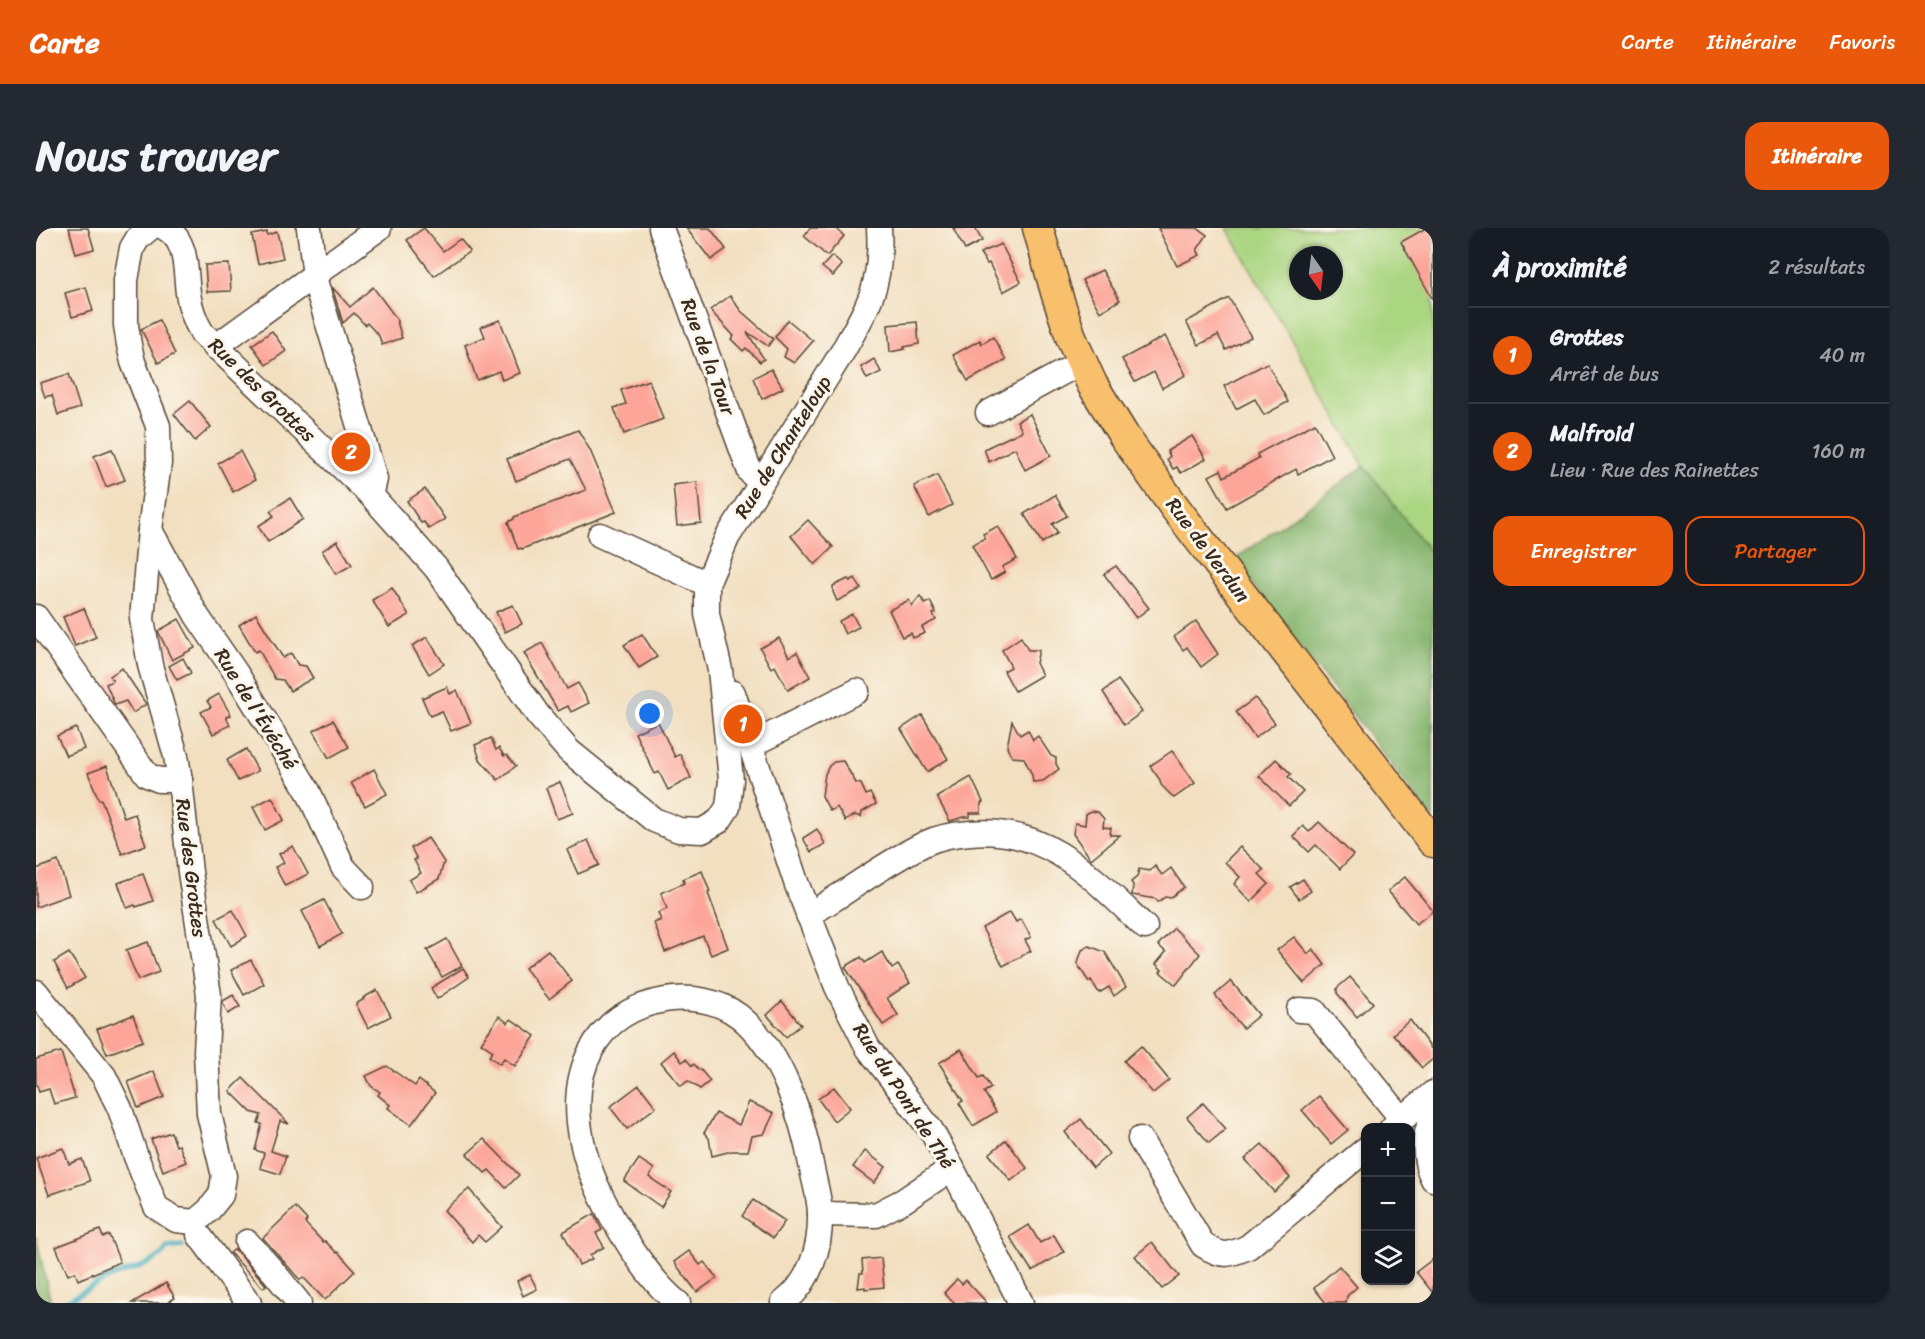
<!DOCTYPE html>
<html lang="fr">
<head>
<meta charset="utf-8">
<style>
	:root { --surface:#171b24; --page:#242831; --text:#f1f3f6; --muted:#9ea1a6; --line:#363941; --accent:#ea580c }
	body { margin:0; font-family:Sriracha,sans-serif; background:var(--page); color:var(--text) }
	.controls { position:absolute; right:18px; bottom:18px; display:grid; overflow:hidden; border-radius:12px; box-shadow:0 2px 4px #0004 }
	.controls button { width:54px; height:54px; display:grid; place-items:center; padding:0; border:0; border-bottom:2px solid var(--line); background:var(--surface); color:var(--text); font:30px sans-serif }
	.compass { position:absolute; left:1253px; top:18px; width:54px; height:54px; border-radius:50%; background:var(--surface); box-shadow:0 2px 4px #0004; rotate:166deg }
	.you { position:absolute; left:614px; top:486px; width:21px; height:21px; margin:-15px; border:4px solid #fff; border-radius:50%; background:#1a73e8; box-shadow:0 0 0 9px #1a73e833 }
	.badge { display:grid; place-items:center; width:39px; height:39px; border-radius:50%; background:var(--accent); color:#fff; font-size:20px; font-weight:700 }
	.pin { position:absolute; translate:-50% -50%; border:3px solid #fff; box-shadow:0 2px 6px #0006 }
	.list { margin:0; padding:0; list-style:none }
	h2 { display:flex; justify-content:space-between; align-items:center; height:78px; margin:0; padding:0 24px; font-size:26px }
	h2 small { font-size:20px; font-weight:400; color:var(--muted) }
	.list li { display:grid; grid-template-columns:39px 1fr auto; gap:18px; align-items:center; box-sizing:border-box; height:96px; padding:0 24px; border-top:2px solid var(--line) }
	.list b { display:block; font-size:22px; white-space:nowrap }
	.list p { margin:0; font-size:20px; white-space:nowrap; color:var(--muted) }
	.list em { font-size:20px; font-style:normal; color:var(--muted) }
	.actions { display:flex; gap:12px; padding:18px 24px }
	.actions a { flex:1; padding:14px 0; border:2px solid var(--accent); border-radius:18px; text-align:center; font-size:21px; color:var(--accent) }
	.actions .main { background:var(--accent); color:#fff }
	.icon { flex:none; width:33px; height:33px; fill:none; stroke:currentColor; stroke-width:2; stroke-linecap:round; stroke-linejoin:round }
	.map { position:relative; flex:none; width:1397px; height:1075px; overflow:hidden; border-radius:18px }
	header { display:flex; align-items:center; gap:36px; box-sizing:border-box; height:84px; padding:0 30px; background:var(--accent); color:#fff }
	header strong { font-size:28px }
	nav { display:flex; gap:33px; margin-inline-start:auto; font-size:21px }
	.intro { display:flex; align-items:center; justify-content:space-between; box-sizing:border-box; height:144px; padding:0 36px }
	h1 { margin:0; font-size:42px }
	.button { padding:15px 27px; border-radius:18px; background:var(--accent); color:#fff; font-size:21px; font-weight:700 }
	main { display:flex; gap:36px; padding:0 36px }
	aside { flex:1; background:var(--surface); border-radius:18px; box-shadow:0 2px 4px #0004 }
	.map>svg:first-child { display:block }
	.green { fill:#aad581; stroke:#728050; stroke-width:1.5; fill-rule:evenodd }
	.forest { fill:#87b66f; stroke:#617046; stroke-width:1.5 }
	.lines { fill:none; stroke-linecap:round; stroke-linejoin:round }
	.stream { stroke:#43b1c1; stroke-width:5 }
	.building { fill:#fca598 }
	.minor-casing { stroke:#564536; stroke-width:27 }
	.major-casing { stroke:#564536; stroke-width:33 }
	.minor { stroke:#fff; stroke-width:24 }
	.major { stroke:#f8bf6c; stroke-width:30 }
	.labels { text-anchor:middle; dominant-baseline:central; stroke-width:6; stroke-linejoin:round; paint-order:stroke }
	.street-label { font-size:20px; fill:#3b2a1e; stroke:#fbf7ec }
</style>
</head>
<body>
<header>
<strong>Carte</strong>
<nav><a>Carte</a><a>Itinéraire</a><a>Favoris</a></nav>
</header>
<div class="intro"><h1>Nous trouver</h1><a class="button">Itinéraire</a></div>
<main>
<div class="map">
<svg width="1397" height="1075" viewBox="0 0 1397 1075">
	<rect width="100%" height="100%" fill="#fbf7ec"/>
	<filter id="ink" filterUnits="userSpaceOnUse"><feTurbulence type="fractalNoise" baseFrequency=".0167" numOctaves="2"/><feDisplacementMap in="SourceGraphic" scale="12" xChannelSelector="R" yChannelSelector="G"/><feConvolveMatrix kernelMatrix="1 2 1 2 8 2 1 2 1" color-interpolation-filters="sRGB"/></filter>
	<filter id="wash" filterUnits="userSpaceOnUse"><feTurbulence type="fractalNoise" baseFrequency=".008" numOctaves="4" result="noise"/><feDisplacementMap in="SourceGraphic" scale="24" xChannelSelector="R" yChannelSelector="G"/><feGaussianBlur stdDeviation="1.35" result="paint"/><feColorMatrix in="noise" values="0 0 0 0 0 0 0 0 0 0 0 0 0 0 0 0 0 1.4 0 .05"/><feComposite in="paint" operator="in"/></filter>
	<g filter="url(#wash)">
		<rect width="100%" height="100%" fill="#f2dfc0"/>
		<!-- green -->
		<path class="green" d="M1191 0H1397V328L1328 238ZM1262 27H1298V63H1262Z"/>
		<!-- forest -->
		<g class="forest">
			<path d="M1328 238 1397 328V591L1198 332Z"/>
			<path d="M0 1008 15 1075H0Z"/>
		</g>
		<g class="lines">
			<!-- stream -->
			<path class="stream" d="M27 1075C42 1067 57 1057 73 1050 91 1042 120 1038 131 1020L146 1018"/>
		</g>
		<g id="blocks">
			<!-- building -->
			<g class="building">
				<path d="M33 0H52L58 21 40 26Z"/>
				<path d="M388 0 407 23 424 11 434 23 398 48 371 12Z"/>
				<path d="M650 0H674L690 21 675 32Z"/>
				<path d="M774 0H800L808 8 791 28 768 8Z"/>
				<path d="M917 0H939L946 13 929 22Z"/>
				<path d="M1122 0H1161L1171 7 1161 22 1164 27 1141 38Z"/>
				<path d="M1390 0H1397V72L1365 14Z"/>
				<path d="M231 4V7L241 4 247 30 222 36 216 7Z"/>
				<path d="M965 16 985 54 967 64 953 35 951 36 944 25Z"/>
				<path d="M796 28 806 37 797 48 786 39Z"/>
				<path d="M193 36 195 63 171 64 169 37Z"/>
				<path d="M1066 42 1084 72 1064 84 1046 52Z"/>
				<path d="M50 59 57 83 36 89 29 65Z"/>
				<path d="M296 59 314 79 337 59 360 90 366 110 346 117 343 108 331 95 329 97 318 85 307 95Z"/>
				<path d="M694 68 705 83 737 111 732 118 711 104 728 131 724 134 710 120 707 123 695 111 698 108 674 82Z"/>
				<path d="M1193 70 1215 109 1190 122 1182 107 1163 117 1150 94Z"/>
				<path d="M123 92 139 126 122 135 105 101Z"/>
				<path d="M464 92 484 145 466 152 463 143 441 152 429 117 449 109 445 99Z"/>
				<path d="M752 92 777 113 758 135 748 129 751 121 739 109Z"/>
				<path d="M881 94 883 116 868 119 869 121 854 124 852 97Z"/>
				<path d="M236 103 250 123 230 137 216 117Z"/>
				<path d="M1129 108 1150 147 1126 160 1118 144 1099 154 1086 131Z"/>
				<path d="M957 109 970 132 932 153 917 127 944 112 946 116Z"/>
				<path d="M838 131 845 144 831 151 825 139Z"/>
				<path d="M1231 135 1252 174 1228 187 1219 171 1200 181 1188 158Z"/>
				<path d="M735 141 747 160 726 171 717 150Z"/>
				<path d="M33 146 44 180 22 187 16 167 9 169 4 155Z"/>
				<path d="M613 152 627 191 588 206 578 180 590 176 585 162Z"/>
				<path d="M154 173 175 199 159 213 138 186Z"/>
				<path d="M994 186 1015 228 989 242 979 220 953 234 948 221 986 203 981 193Z"/>
				<path d="M1279 195 1296 228 1262 246 1260 241 1191 280 1173 248 1185 242 1188 249 1223 230 1221 226Z"/>
				<path d="M542 202 554 222 580 284 486 321 485 320 482 321 472 294 478 291V289L550 262 534 231 480 253 471 231Z"/>
				<path d="M1156 208 1170 231 1145 245 1141 239 1137 241 1131 231 1134 228 1131 223Z"/>
				<path d="M76 221 89 252 70 259 58 228Z"/>
				<path d="M204 223 219 252 197 264 182 235Z"/>
				<path d="M901 247 916 277 893 289 878 258Z"/>
				<path d="M661 254 665 295 641 298 637 257Z"/>
				<path d="M389 261 409 291 393 301 388 294 385 295 371 273Z"/>
				<path d="M1019 267 1031 288 1016 296 1022 305 1006 315 988 286Z"/>
				<path d="M254 270 267 291 232 314 222 298 238 288 234 283Z"/>
				<path d="M772 292 797 319 779 337 755 308Z"/>
				<path d="M962 298 981 331 966 339 969 344 955 352 936 317 949 310 947 306Z"/>
				<path d="M301 313 316 337 300 346 286 323Z"/>
				<path d="M1080 338 1113 380 1100 390 1068 346Z"/>
				<path d="M819 350 825 361 801 373 797 364V358L812 351 814 353Z"/>
				<path d="M356 360 373 387 353 399 336 372Z"/>
				<path d="M884 368 889 376 894 373 900 385 897 386 900 392 886 399 889 405 877 410 875 405 866 409 853 382 873 372 876 378Z"/>
				<path d="M477 377 486 396 469 404 460 384Z"/>
				<path d="M48 380 60 409 39 418 27 389Z"/>
				<path d="M220 386 247 430 255 425 262 437 270 438 277 450 254 463 247 452 239 451 223 422 219 424 203 397Z"/>
				<path d="M816 386 823 399 809 406 803 393Z"/>
				<path d="M143 391 159 420 136 432 122 403Z"/>
				<path d="M1160 393 1182 426 1165 439 1151 419 1147 422 1138 409Z"/>
				<path d="M606 406 621 429 603 440 588 417Z"/>
				<path d="M391 409 408 436 393 446 376 418Z"/>
				<path d="M985 409 992 422H1003L1000 435 1006 447 979 463 968 443 975 439 966 422Z"/>
				<path d="M743 410 753 429 761 424 774 449 752 462 739 438 735 440 724 420Z"/>
				<path d="M506 415 531 461 542 455 553 475 535 484 532 478 522 483 488 425Z"/>
				<path d="M147 430 155 445 141 452 133 438Z"/>
				<path d="M86 440 110 476 97 485 90 473 79 477 70 456 77 453 74 448Z"/>
				<path d="M1082 452 1106 484 1088 497 1067 464Z"/>
				<path d="M411 459 414 466 421 462 435 495 415 503 406 483 394 488 386 470Z"/>
				<path d="M183 466 195 487 190 489 194 497 177 506 165 484 175 479 171 473Z"/>
				<path d="M1219 470 1239 495 1219 510 1200 484Z"/>
				<path d="M886 487 912 531 891 544 865 501Z"/>
				<path d="M297 492 313 519 293 530 277 503Z"/>
				<path d="M976 493 984 507 992 502 997 512 1002 508 1015 528 1020 530V536L1023 541 1007 553 997 554 996 547 988 530 976 529 971 519Z"/>
				<path d="M622 494 639 529 644 526 655 550 632 562 623 544 619 546 599 505Z"/>
				<path d="M40 500 48 521 30 528 21 508Z"/>
				<path d="M455 510 460 522 463 520 468 528 471 527 480 538 462 552 442 529 443 528 439 517Z"/>
				<path d="M210 521 222 543 202 553 191 532Z"/>
				<path d="M1136 523 1159 555 1138 570 1125 557 1124 552 1114 538Z"/>
				<path d="M1240 531 1255 546 1252 549 1267 564 1253 578 1223 548Z"/>
				<path d="M807 533 820 555 825 556 830 567 834 565 840 576 826 584 825 589 819 587 809 593 801 579 794 583 786 568 789 546 793 538 798 534Z"/>
				<path d="M71 538 88 590 99 586 110 617 86 626 65 571 63 572 52 545Z"/>
				<path d="M338 541 351 566 329 578 315 555Z"/>
				<path d="M935 549 947 574 945 575V585H934V589H928L914 593 901 569Z"/>
				<path d="M524 554 537 585 521 591 510 560Z"/>
				<path d="M236 569 248 592 229 602 217 579Z"/>
				<path d="M1055 583 1062 584 1068 591 1067 599 1075 600 1074 607H1084L1055 631 1037 606 1039 595 1049 597 1050 586Z"/>
				<path d="M1283 594 1317 627 1304 641 1280 617 1273 624 1257 608 1267 598 1273 604Z"/>
				<path d="M781 601 789 616 775 624 767 610Z"/>
				<path d="M392 610 408 634 403 651 380 664 373 652 385 645 378 632 381 631 375 620Z"/>
				<path d="M552 612 563 637 542 646 531 622Z"/>
				<path d="M257 618 272 646 249 658 239 639 248 635 243 626Z"/>
				<path d="M1204 619 1228 642 1223 646 1233 656 1215 674 1198 656 1204 649 1189 634Z"/>
				<path d="M22 633 33 667 0 679V641Z"/>
				<path d="M1119 638 1126 647 1135 640 1148 659 1134 670 1129 669 1122 674 1120 671 1096 667 1097 657 1095 654 1101 649 1103 641 1114 643Z"/>
				<path d="M666 643 674 664 672 665 692 720 675 727 667 708 629 724 618 695 625 692 622 685 631 681 625 665 648 655 647 651Z"/>
				<path d="M107 646 117 673 100 679 99 677 91 680 82 655Z"/>
				<path d="M1369 649 1397 683 1380 696 1352 663Z"/>
				<path d="M1267 651 1275 663 1263 671 1254 659Z"/>
				<path d="M288 672 306 706 284 718 266 683Z"/>
				<path d="M197 682 211 708 195 718 180 691Z"/>
				<path d="M974 684 980 694 985 691 995 709 989 712 995 723 967 738 946 700Z"/>
				<path d="M1138 700 1164 726 1140 757 1124 744 1126 742 1120 736 1130 724 1122 717Z"/>
				<path d="M1258 709 1272 726 1277 721 1289 737 1268 755 1241 722Z"/>
				<path d="M411 711 426 738 406 749 391 722Z"/>
				<path d="M112 714 123 744 102 752 90 722Z"/>
				<path d="M1053 718 1069 724 1090 759 1078 768 1073 759 1063 765 1055 752 1053 754 1042 737V734L1046 722Z"/>
				<path d="M512 722 536 753 513 771 489 740Z"/>
				<path d="M846 724 856 741 862 737 874 755 851 770 862 787 847 797 809 739 825 729 829 735Z"/>
				<path d="M33 725 49 750 32 760 18 734Z"/>
				<path d="M215 732 228 756 208 767 195 742Z"/>
				<path d="M427 740 433 749 401 771 395 760Z"/>
				<path d="M1314 749 1337 775 1321 789 1301 765V760Z"/>
				<path d="M1195 753 1223 787 1207 800 1179 767Z"/>
				<path d="M341 762 355 788 332 800 320 776 328 771 327 770Z"/>
				<path d="M197 767 204 779 192 786 187 776V773Z"/>
				<path d="M746 773 765 797 750 809 731 787Z"/>
				<path d="M97 787 107 813 71 826 61 801Z"/>
				<path d="M463 788 472 795 475 791 499 808 479 838 468 830 464 836 453 828 457 823 445 815Z"/>
				<path d="M1374 792 1397 823V831L1386 840 1357 806Z"/>
				<path d="M1105 818 1133 852 1117 865 1088 833Z"/>
				<path d="M925 821 943 850 947 848 955 860 948 864 960 884 937 898 923 875 927 873 903 835Z"/>
				<path d="M638 823 646 834 650 831 656 838 658 836 663 842 664 841 674 853 664 861 652 853 645 858 625 834Z"/>
				<path d="M25 824 39 870 18 876 13 861 3 864 0 855V831Z"/>
				<path d="M351 838 379 858 383 852 399 865 375 897 352 880 354 877 342 867 344 864 335 858 330 848Z"/>
				<path d="M118 843 128 869 102 880 92 854Z"/>
				<path d="M207 850 253 896 244 893 235 923 250 928 244 946 224 940 228 925 219 922 226 896 222 895 225 887 215 884 194 863Z"/>
				<path d="M603 857 620 879 591 901 574 879Z"/>
				<path d="M798 859 814 880 798 893 782 871Z"/>
				<path d="M1283 868 1312 902 1295 916 1266 882Z"/>
				<path d="M713 874 738 885 728 906 716 908 712 923H696L676 928 673 910 668 905 680 885 703 897Z"/>
				<path d="M1167 875 1190 901 1173 915 1151 889Z"/>
				<path d="M1045 891 1073 926 1057 940 1029 904Z"/>
				<path d="M135 904 140 918 143 917 150 934 127 943 115 911Z"/>
				<path d="M448 911 483 947 470 960 453 942 449 945 431 926Z"/>
				<path d="M970 912 991 940 975 953 953 926Z"/>
				<path d="M1226 916 1254 950 1238 964 1209 931Z"/>
				<path d="M27 920 33 936 46 931 54 953 13 967 0 930Z"/>
				<path d="M829 923 850 939 838 955 817 939Z"/>
				<path d="M603 931 618 941 613 949 635 964 625 979 588 953Z"/>
				<path d="M433 961 466 999 449 1014 442 1007 436 1014 408 982Z"/>
				<path d="M717 972 749 993 737 1010 706 988Z"/>
				<path d="M259 979 271 992 269 995 287 1014 289 1013 301 1025 302 1024 319 1043 289 1072 267 1049 264 1052 227 1010Z"/>
				<path d="M558 986 566 1002 560 1005 568 1019 554 1027 556 1031 543 1037 527 1004Z"/>
				<path d="M993 997 1004 1015 1018 1007 1028 1024 996 1043 974 1009Z"/>
				<path d="M64 1002 67 1009 73 1007 84 1034 42 1052 39 1044 32 1047 20 1019Z"/>
				<path d="M1116 1014 1143 1048 1126 1061 1099 1028Z"/>
				<path d="M199 1021 230 1057 227 1060 194 1025Z"/>
				<path d="M653 1023 664 1037 668 1034 681 1050 661 1064 638 1034Z"/>
				<path d="M845 1030 848 1059 829 1061V1059L822 1060 824 1045H827L826 1032Z"/>
				<path d="M1397 1031V1065L1380 1044Z"/>
				<path d="M1303 1038 1321 1059 1311 1068 1310 1075H1290L1278 1060Z"/>
				<path d="M494 1047 501 1061 487 1068 481 1053Z"/>
				<path d="M921 1051 926 1056 930 1052 951 1075H918L908 1065Z"/>
				<path d="M130 1055 139 1070 130 1075H96Z"/>
			</g>
		</g>
	</g>
	<g filter="url(#ink)">
		<use href="#blocks" fill-opacity="0" stroke="#564536" stroke-width="1.5"/>
		<g class="lines">
			<!-- minor casing -->
			<g class="minor-casing">
				<g id="minor">
					<path d="M129 0C152 12 149 43 152 65 154 80 159 93 166 105L333 265 400 340 502 487 533 523 618 592 643 602 666 603 683 593 692 579 695 552 684 442 671 386V356L691 310 807 123C818 103 836 74 840 51 844 34 844 17 843 0"/>
					<path d="M273 0 280 56 339 251 337 260 333 265"/>
					<path d="M625 0 714 244 724 255"/>
					<path d="M179 119 343 0"/>
					<path d="M952 185 1046 134"/>
					<path d="M114 302 161 388 200 445 272 563 307 639 326 659"/>
					<path d="M564 307 671 356"/>
					<path d="M0 389 111 547 123 552H144"/>
					<path d="M697 465 761 657 801 759 832 820 895 902 916 940 985 1075"/>
					<path d="M716 520 723 513 821 463"/>
					<path d="M772 687C812 664 848 635 890 615 903 609 920 606 934 605 1011 597 1058 651 1109 699"/>
					<path d="M0 764 68 848 84 881 99 926 120 979 140 992 159 994 172 983 185 967 188 948 173 886 170 823 173 767 154 644 144 552 140 528 114 437 106 391 114 302 123 235 122 198 97 134 93 117 90 97V52L96 20 102 10 114 0"/>
					<path d="M1263 782 1278 783 1366 891"/>
					<path d="M1397 890C1386 907 1388 934 1397 951"/>
					<path d="M1356 900 1397 865"/>
					<path d="M1104 911 1167 1017C1186 1029 1192 1028 1212 1019L1330 921"/>
					<path d="M784 986 840 987 867 973 916 940"/>
					<path d="M163 1007 213 1075"/>
					<path d="M211 1014 236 1042 263 1075"/>
					<path d="M642 1075C618 1057 591 1015 576 989 563 965 551 940 546 913 532 846 557 784 629 772 654 768 682 772 703 788 745 821 767 891 776 941 779 956 784 972 784 986 785 1019 774 1055 747 1075"/>
				</g>
			</g>
			<!-- major casing -->
			<g class="major-casing">
				<path id="major" d="M1002 0 1020 64 1036 112 1056 156 1088 208 1140 281 1397 614"/>
			</g>
			<!-- minor -->
			<use href="#minor" class="minor"/>
			<!-- major -->
			<use href="#major" class="major"/>
		</g>
	</g>
	<g class="labels">
		<!-- street labels -->
		<g class="street-label">
			<text transform="translate(672 129) rotate(70)">Rue de la Tour</text>
			<text transform="translate(226 162) rotate(44)">Rue des Grottes</text>
			<text transform="translate(747 219) rotate(-58)">Rue de Chanteloup</text>
			<text transform="translate(1172 322) rotate(53)">Rue de Verdun</text>
			<text transform="translate(220 481) rotate(58)">Rue de l'Évéché</text>
			<text transform="translate(155 640) rotate(83)">Rue des Grottes</text>
			<text transform="translate(868 868) rotate(57)">Rue du Pont de Thé</text>
		</g>
	</g>
</svg>
<div class="controls">
<button>+</button>
<button>−</button>
<button><svg class="icon" aria-label="layers" viewBox="0 0 24 24"><path d="M12 4l9 5-9 5-9-5zM3 14l9 5 9-5"/></svg></button>
</div>
<svg class="compass" viewBox="-18 -18 36 36"><path d="M0-13l5 13h-10z" fill="#e53935"/><path d="M0 13l5-13h-10z" fill="#9ea1a6"/></svg>
<div class="you"></div>
<div class="pin badge" style="left:707px;top:496px">1</div>
<div class="pin badge" style="left:315px;top:224px">2</div>
</div>
<aside>
<h2>À proximité<small>2 résultats</small></h2>
<ul class="list">
<li><span class="badge">1</span><div><b>Grottes</b><p>Arrêt de bus</p></div><em>40 m</em></li>
<li><span class="badge">2</span><div><b>Malfroid</b><p>Lieu · Rue des Rainettes</p></div><em>160 m</em></li>
</ul>
<div class="actions"><a class="main">Enregistrer</a><a>Partager</a></div>
</aside>
</main>
</body>
</html>
